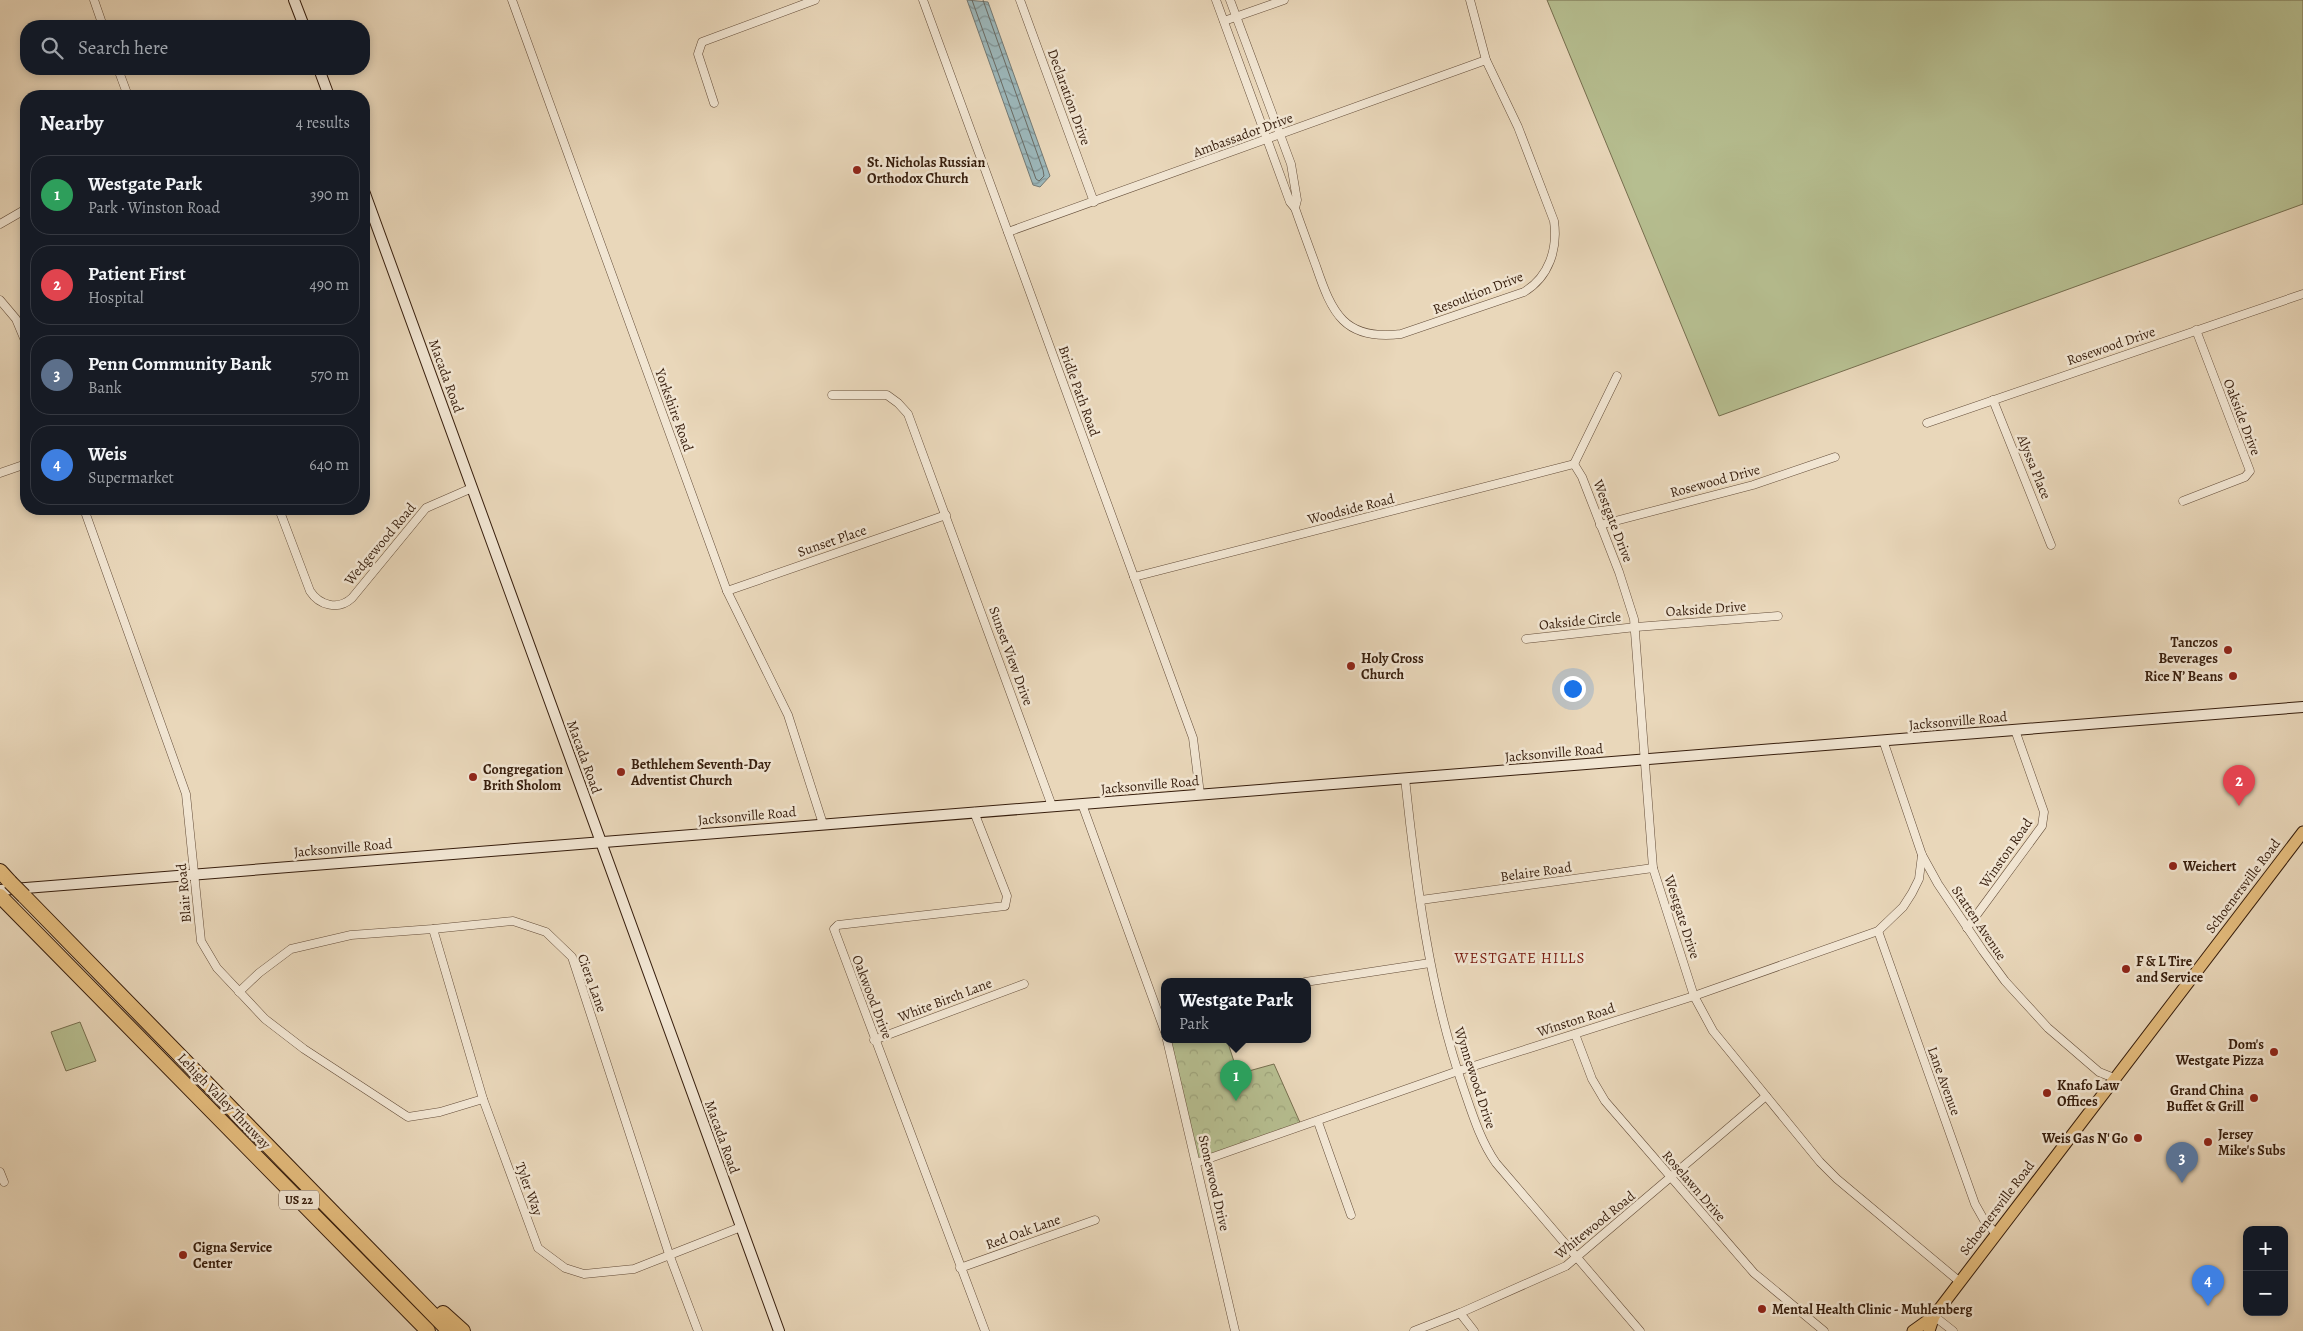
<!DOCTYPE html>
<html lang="en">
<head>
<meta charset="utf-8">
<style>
	:root { --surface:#171b24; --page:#242831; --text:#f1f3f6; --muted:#9ea1a6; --line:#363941; --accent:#c59692 }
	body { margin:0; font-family:Alegreya,serif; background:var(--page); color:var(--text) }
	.controls { position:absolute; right:15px; bottom:15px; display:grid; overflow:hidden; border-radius:10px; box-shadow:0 2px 8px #0003 }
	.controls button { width:45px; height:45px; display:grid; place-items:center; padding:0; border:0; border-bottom:1px solid var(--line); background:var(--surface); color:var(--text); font:25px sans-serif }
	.you { position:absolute; left:1572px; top:688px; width:18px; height:18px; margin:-12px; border:4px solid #fff; border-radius:50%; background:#1a73e8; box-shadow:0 0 0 8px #1a73e833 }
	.badge { display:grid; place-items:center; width:32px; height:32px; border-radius:50%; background:var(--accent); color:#fff; font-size:16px; font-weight:700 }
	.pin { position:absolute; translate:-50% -41px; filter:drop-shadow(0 1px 2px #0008) }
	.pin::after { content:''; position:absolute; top:26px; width:18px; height:15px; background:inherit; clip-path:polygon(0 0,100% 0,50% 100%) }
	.popup { position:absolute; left:1161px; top:978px; width:150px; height:65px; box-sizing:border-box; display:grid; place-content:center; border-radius:10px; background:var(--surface); filter:drop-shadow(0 1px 4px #0005); font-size:16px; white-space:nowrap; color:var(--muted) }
	.popup b { font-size:19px; color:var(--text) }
	.popup::after { content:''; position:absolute; left:50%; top:100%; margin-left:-10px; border:10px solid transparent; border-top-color:var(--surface) }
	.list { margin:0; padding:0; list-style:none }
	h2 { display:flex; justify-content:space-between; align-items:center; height:65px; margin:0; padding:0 20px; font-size:21px }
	h2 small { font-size:16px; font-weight:400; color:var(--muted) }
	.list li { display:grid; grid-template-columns:32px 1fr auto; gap:15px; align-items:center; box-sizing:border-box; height:80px; margin:0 10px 10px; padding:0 10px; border:1px solid var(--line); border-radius:20px }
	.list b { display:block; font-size:19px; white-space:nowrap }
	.list p { margin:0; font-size:16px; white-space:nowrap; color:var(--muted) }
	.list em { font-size:16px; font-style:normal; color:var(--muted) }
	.icon { flex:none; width:28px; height:28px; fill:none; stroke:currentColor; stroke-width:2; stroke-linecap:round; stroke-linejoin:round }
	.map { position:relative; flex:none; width:2303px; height:1331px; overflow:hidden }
	.search { position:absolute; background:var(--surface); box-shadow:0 2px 8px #0003; left:20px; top:20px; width:350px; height:55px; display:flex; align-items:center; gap:12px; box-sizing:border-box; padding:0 18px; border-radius:20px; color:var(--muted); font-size:19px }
	.panel { position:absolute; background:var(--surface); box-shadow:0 2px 8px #0003; left:20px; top:90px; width:350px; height:425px; border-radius:20px }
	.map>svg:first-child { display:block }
	.grass { fill:#b6be90; stroke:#766e4e }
	.park { fill:url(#park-crowns); stroke:#766e4e }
	.water { fill:url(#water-waves); stroke:#737974 }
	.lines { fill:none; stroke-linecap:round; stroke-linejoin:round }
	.shore { stroke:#696a63; stroke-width:1 }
	.street-casing { stroke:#634c38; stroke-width:9 }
	.secondary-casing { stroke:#361d0c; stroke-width:12 }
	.primary-casing { stroke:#361d0c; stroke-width:13 }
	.highway-casing { stroke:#361d0c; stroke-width:16 }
	.street { stroke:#f1e5d2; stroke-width:8 }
	.secondary { stroke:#f1e5d2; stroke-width:10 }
	.primary { stroke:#e4bc7d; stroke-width:11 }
	.highway { stroke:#e4bc7d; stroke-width:14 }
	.highway-bridge-casing { stroke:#361d0c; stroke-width:16; stroke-linecap:butt }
	.highway-bridge { stroke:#e4bc7d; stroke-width:14 }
	.poi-dot { fill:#8f2418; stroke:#f1e5d2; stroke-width:2 }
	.labels { text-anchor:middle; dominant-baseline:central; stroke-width:5; stroke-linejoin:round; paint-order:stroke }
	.shield { fill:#f1e5d2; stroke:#6e5947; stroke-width:1 }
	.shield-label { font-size:12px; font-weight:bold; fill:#361d0c }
	.street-label { font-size:14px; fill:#361d0c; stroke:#f1e5d2 }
	.poi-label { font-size:14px; font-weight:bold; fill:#361d0c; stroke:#f1e5d2; text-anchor:start }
	.neighbourhood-label { font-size:15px; letter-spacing:1px; fill:#7a1f14; stroke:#f1e5d2 }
</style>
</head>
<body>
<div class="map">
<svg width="2303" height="1331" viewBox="0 0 2303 1331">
	<defs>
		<pattern id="park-crowns" width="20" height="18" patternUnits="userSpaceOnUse" patternTransform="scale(1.25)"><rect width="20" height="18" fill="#b6be90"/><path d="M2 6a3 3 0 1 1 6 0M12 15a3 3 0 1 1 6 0" fill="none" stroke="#9da37b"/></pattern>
		<pattern id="water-waves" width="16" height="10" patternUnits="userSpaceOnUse" patternTransform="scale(1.25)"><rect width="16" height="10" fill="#9cb7ba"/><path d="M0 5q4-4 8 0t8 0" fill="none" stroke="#809496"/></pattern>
	</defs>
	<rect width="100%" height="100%" fill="#e9d7ba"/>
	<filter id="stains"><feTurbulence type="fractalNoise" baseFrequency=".004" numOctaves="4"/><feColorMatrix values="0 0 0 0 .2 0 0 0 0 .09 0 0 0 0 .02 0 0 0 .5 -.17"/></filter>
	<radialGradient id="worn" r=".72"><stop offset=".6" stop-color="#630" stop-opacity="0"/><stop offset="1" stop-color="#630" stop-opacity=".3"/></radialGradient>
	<!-- grass -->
	<g class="grass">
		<path d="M1547 0H2303V204L1719 416Z"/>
		<path d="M80 1022 96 1061 66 1071 51 1032Z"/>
	</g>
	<!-- park -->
	<path class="park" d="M1167 1040H1227L1238 1074 1274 1064 1302 1127 1196 1163Z"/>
	<!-- water -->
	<path class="water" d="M967 0 988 2 1050 176 1040 187 1033 185Z"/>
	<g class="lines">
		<!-- shore -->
		<path class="shore" d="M972 0 1036 179 1039 181 1044 176 1043 170 983 0"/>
		<!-- street casing -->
		<g class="street-casing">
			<g id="street">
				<path d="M94 0 103 26"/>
				<path d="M512 0 727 591 788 715 823 824"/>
				<path d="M923 0 1193 738 1200 794"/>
				<path d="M1020 0 1094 202"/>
				<path d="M1216 0 1290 202 1295 208 1297 200 1291 164 1230 0"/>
				<path d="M1224 21 1284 0"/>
				<path d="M118 69 128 96"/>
				<path d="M714 103 698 54 702 42 815 0"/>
				<path d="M1295 208C1302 228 1309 247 1316 266 1332 313 1344 341 1401 334L1524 292C1549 277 1558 249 1554 221L1518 127 1486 60 1470 0"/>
				<path d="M0 224 26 209"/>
				<path d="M1008 232 1486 60"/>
				<path d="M0 300 16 319 26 343"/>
				<path d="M832 395H887L898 403 908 414 1052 806"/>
				<path d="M1993 400 2051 545"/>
				<path d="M1927 423 2303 294"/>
				<path d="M1574 464 1582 477 1619 572 1634 619 1653 868 1694 996 1713 1031 1820 1162 1837 1179 1960 1282"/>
				<path d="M1574 464 1617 376"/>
				<path d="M0 473 26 464"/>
				<path d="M2183 501 2245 477 2250 471 2196 330"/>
				<path d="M84 509 186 794 201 941 217 968 265 1019 304 1049 408 1117 440 1112 483 1099"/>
				<path d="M279 509 310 591C319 605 338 611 352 598L426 508 472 488"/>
				<path d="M1600 525 1753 485 1835 457"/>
				<path d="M1134 577 1574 464"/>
				<path d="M727 591 946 515"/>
				<path d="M1526 639 1636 627 1778 616"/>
				<path d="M1883 740 1922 855 1938 884 1983 951 2005 981 2048 1028 2099 1072 2114 1078"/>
				<path d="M1405 778C1416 882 1429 988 1463 1087 1472 1113 1480 1140 1496 1163L1640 1331"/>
				<path d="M1082 804 1165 1032"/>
				<path d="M974 812 1007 896 1005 906 838 925 834 929 985 1331"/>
				<path d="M1421 900 1653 868"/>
				<path d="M1967 928 2042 826 2044 812 2015 730"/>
				<path d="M433 929 483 1099 538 1248 565 1268 584 1274 634 1269 741 1227"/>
				<path d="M1878 931 1975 1204 1984 1220 1996 1234"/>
				<path d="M1305 982 1430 963"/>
				<path d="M239 992 259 973 291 949 351 935 433 929 513 921 546 932 572 957 669 1254 698 1331"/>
				<path d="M1575 1034 1592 1079 1605 1101 1754 1273 1824 1331"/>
				<path d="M874 1040 1024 984"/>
				<path d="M1167 1040 1235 1331"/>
				<path d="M1318 1122 1351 1215"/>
				<path d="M1196 1163 1458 1071 1694 996 1878 931 1903 907 1912 893 1919 879 1922 855"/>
				<path d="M0 1172 4 1182"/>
				<path d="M960 1268 1095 1220"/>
				<path d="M1460 1313 1474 1331"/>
				<path d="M1934 1316 1953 1331"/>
				<path d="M1414 1331 1460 1313 1566 1266 1766 1096"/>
			</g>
		</g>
		<!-- secondary casing -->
		<g class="secondary-casing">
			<g id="secondary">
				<path d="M294 0 304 26"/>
				<path d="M319 69 329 96"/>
				<path d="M364 191 779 1331"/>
				<path d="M0 890 2303 707"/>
			</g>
		</g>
		<!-- primary casing -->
		<g class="primary-casing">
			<g id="primary">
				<path d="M1913 1331 1934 1316 2303 832"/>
				<path d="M1929 1331 1934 1316"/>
			</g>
		</g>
		<!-- highway casing -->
		<g class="highway-casing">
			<g id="highway">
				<path d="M0 871 10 882"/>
				<path d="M0 896 428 1331"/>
				<path d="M24 896 449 1331"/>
				<path d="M443 1313 463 1331"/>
			</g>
		</g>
		<!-- street -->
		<use href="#street" class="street"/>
		<!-- secondary -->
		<use href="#secondary" class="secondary"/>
		<!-- primary -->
		<use href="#primary" class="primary"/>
		<!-- highway -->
		<use href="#highway" class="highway"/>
		<!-- highway-bridge casing -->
		<g class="highway-bridge-casing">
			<path id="highway-bridge" d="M10 882 24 896"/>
		</g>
		<!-- highway-bridge -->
		<use href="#highway-bridge" class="highway-bridge"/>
	</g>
	<!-- markers -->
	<g class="poi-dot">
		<circle cx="857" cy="170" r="5"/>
		<circle cx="2228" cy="650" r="5"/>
		<circle cx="1351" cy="666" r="5"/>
		<circle cx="2233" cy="676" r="5"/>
		<circle cx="621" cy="772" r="5"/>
		<circle cx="473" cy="777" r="5"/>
		<circle cx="2173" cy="866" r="5"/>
		<circle cx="2126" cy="969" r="5"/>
		<circle cx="2274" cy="1052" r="5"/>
		<circle cx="2047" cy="1093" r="5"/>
		<circle cx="2254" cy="1098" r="5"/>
		<circle cx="2138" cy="1138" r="5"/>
		<circle cx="2208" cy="1142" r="5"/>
		<circle cx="183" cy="1255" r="5"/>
		<circle cx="1762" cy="1309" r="5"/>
	</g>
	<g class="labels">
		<!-- shield labels -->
		<rect class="shield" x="279" y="1190.5" width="40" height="19" rx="4"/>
		<g class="shield-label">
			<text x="299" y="1200">US 22</text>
		</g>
		<!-- street labels -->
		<g class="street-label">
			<text transform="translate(1069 97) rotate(70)">Declaration Drive</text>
			<text transform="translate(1243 135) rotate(-20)">Ambassador Drive</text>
			<text transform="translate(1478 293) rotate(-21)">Resoultion Drive</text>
			<text transform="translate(2111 346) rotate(-19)">Rosewood Drive</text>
			<text transform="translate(446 376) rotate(70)">Macada Road</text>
			<text transform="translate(1079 391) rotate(70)">Bridle Path Road</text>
			<text transform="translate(674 410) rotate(70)">Yorkshire Road</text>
			<text transform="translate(2242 417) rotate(69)">Oakside Drive</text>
			<text transform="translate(2034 467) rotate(68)">Alyssa Place</text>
			<text transform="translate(1715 481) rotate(-15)">Rosewood Drive</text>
			<text transform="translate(1351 509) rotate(-14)">Woodside Road</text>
			<text transform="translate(1613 521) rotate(69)">Westgate Drive</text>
			<text transform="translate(832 541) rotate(-19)">Sunset Place</text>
			<text transform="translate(380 544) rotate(-50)">Wedgewood Road</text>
			<text transform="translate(1706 609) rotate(-4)">Oakside Drive</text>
			<text transform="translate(1580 621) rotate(-6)">Oakside Circle</text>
			<text transform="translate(1011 656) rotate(70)">Sunset View Drive</text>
			<text transform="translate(1958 721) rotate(-5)">Jacksonville Road</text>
			<text transform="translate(1554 753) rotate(-5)">Jacksonville Road</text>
			<text transform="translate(584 757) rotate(70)">Macada Road</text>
			<text transform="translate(1150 785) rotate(-5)">Jacksonville Road</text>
			<text transform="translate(747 816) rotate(-5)">Jacksonville Road</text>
			<text transform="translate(343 848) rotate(-5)">Jacksonville Road</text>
			<text transform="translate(2006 853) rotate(-55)">Winston Road</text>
			<text transform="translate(1536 872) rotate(-8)">Belaire Road</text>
			<text transform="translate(2243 886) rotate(-53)">Schoenersville Road</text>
			<text transform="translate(184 893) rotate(-95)">Blair Road</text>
			<text transform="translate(1682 917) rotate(72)">Westgate Drive</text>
			<text transform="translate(1979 923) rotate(56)">Statten Avenue</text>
			<text transform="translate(592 983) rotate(70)">Ciera Lane</text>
			<text transform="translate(872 997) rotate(69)">Oakwood Drive</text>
			<text transform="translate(945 1000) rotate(-21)">White Birch Lane</text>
			<text transform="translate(1576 1020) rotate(-18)">Winston Road</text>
			<text transform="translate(1475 1078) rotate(72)">Wynnewood Drive</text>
			<text transform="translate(1944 1081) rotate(70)">Lane Avenue</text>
			<text transform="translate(224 1101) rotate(46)">Lehigh Valley Thruway</text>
			<text transform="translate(722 1137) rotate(70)">Macada Road</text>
			<text transform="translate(1214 1183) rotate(77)">Stonewood Drive</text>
			<text transform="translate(1694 1186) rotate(49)">Roselawn Drive</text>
			<text transform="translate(529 1189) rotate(70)">Tyler Way</text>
			<text transform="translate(1997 1208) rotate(-53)">Schoenersville Road</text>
			<text transform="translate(1595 1225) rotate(-39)">Whitewood Road</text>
			<text transform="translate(1023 1232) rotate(-20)">Red Oak Lane</text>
		</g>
		<!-- poi labels -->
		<g class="poi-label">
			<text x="867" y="162">St. Nicholas Russian<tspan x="867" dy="16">Orthodox Church</tspan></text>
			<text x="2218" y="642" text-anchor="end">Tanczos<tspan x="2218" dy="16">Beverages</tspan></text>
			<text x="1361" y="658">Holy Cross<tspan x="1361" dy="16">Church</tspan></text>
			<text x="2223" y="676" text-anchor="end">Rice N’ Beans</text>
			<text x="631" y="764">Bethlehem Seventh-Day<tspan x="631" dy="16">Adventist Church</tspan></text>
			<text x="483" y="769">Congregation<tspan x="483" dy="16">Brith Sholom</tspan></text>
			<text x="2183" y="866">Weichert</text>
			<text x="2136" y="961">F &amp; L Tire<tspan x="2136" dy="16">and Service</tspan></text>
			<text x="2264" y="1044" text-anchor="end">Dom's<tspan x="2264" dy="16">Westgate Pizza</tspan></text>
			<text x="2057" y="1085">Knafo Law<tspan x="2057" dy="16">Offices</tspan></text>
			<text x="2244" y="1090" text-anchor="end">Grand China<tspan x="2244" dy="16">Buffet &amp; Grill</tspan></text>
			<text x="2218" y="1134">Jersey<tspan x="2218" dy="16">Mike's Subs</tspan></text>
			<text x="2128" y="1138" text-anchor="end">Weis Gas N' Go</text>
			<text x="193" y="1247">Cigna Service<tspan x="193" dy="16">Center</tspan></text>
			<text x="1772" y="1309">Mental Health Clinic - Muhlenberg</text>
		</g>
		<!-- neighbourhood labels -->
		<g class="neighbourhood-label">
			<text x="1520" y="958">WESTGATE HILLS</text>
		</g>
	</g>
	<rect width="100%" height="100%" filter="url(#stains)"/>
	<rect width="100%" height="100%" fill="url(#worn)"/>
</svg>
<div class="controls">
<button>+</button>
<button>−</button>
</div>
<div class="you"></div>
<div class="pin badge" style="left:1236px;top:1101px;background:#2e9e5b">1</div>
<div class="popup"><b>Westgate Park</b>Park</div>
<div class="pin badge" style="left:2239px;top:806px;background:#e0444e">2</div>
<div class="pin badge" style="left:2182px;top:1183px;background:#5c6f8a">3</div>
<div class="pin badge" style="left:2208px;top:1306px;background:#3f7fe0">4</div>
<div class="search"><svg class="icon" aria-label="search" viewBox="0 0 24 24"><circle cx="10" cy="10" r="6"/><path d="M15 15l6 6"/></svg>Search here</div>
<section class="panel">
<h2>Nearby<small>4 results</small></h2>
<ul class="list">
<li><span class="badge" style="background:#2e9e5b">1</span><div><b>Westgate Park</b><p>Park · Winston Road</p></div><em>390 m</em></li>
<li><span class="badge" style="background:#e0444e">2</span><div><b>Patient First</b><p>Hospital</p></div><em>490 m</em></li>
<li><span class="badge" style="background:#5c6f8a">3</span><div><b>Penn Community Bank</b><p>Bank</p></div><em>570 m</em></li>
<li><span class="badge" style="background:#3f7fe0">4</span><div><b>Weis</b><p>Supermarket</p></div><em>640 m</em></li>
</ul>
</section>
</div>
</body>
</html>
